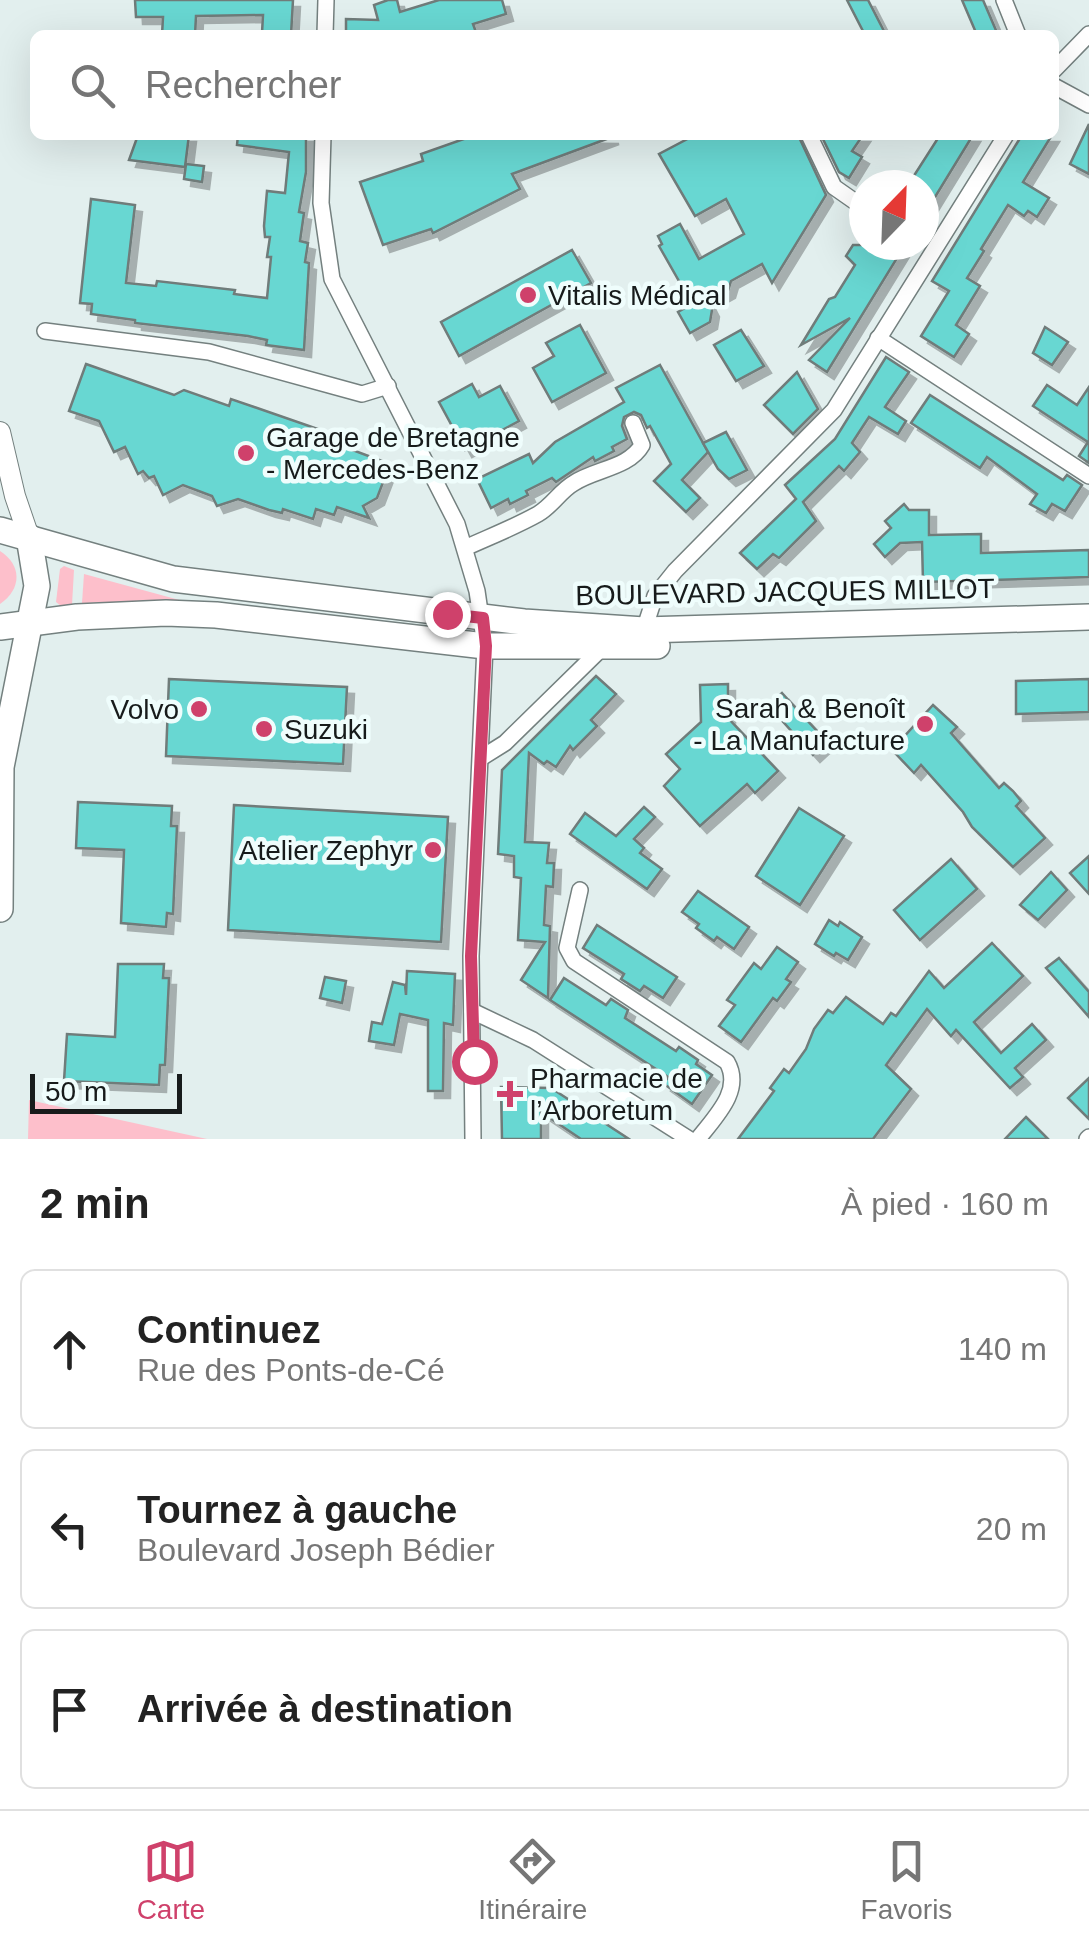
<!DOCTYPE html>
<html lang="fr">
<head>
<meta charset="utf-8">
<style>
	:root { --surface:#fff; --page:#f2f2f2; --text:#222; --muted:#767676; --line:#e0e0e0; --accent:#cf416b }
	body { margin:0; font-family:Helvetica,sans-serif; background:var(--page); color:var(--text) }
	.compass { position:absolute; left:849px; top:170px; width:90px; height:90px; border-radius:50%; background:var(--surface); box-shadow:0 10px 40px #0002; rotate:23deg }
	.scale { position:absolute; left:30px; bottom:25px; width:152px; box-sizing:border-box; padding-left:10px; border:5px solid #171b1b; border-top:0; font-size:28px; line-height:35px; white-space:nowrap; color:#171b1b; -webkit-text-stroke:8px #effdfc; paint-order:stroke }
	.stop { position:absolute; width:30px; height:30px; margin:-22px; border:8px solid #cf416b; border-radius:50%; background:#fff }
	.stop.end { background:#cf416b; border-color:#fff; box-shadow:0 2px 10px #0008 }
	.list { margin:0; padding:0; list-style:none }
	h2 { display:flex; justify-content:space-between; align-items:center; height:130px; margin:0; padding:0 40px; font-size:42px }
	h2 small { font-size:32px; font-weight:400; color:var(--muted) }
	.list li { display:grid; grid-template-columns:65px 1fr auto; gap:30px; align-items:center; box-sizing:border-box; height:160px; margin:0 20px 20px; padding:0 20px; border:2px solid var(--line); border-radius:15px }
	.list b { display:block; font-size:38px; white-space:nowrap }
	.list p { margin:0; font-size:32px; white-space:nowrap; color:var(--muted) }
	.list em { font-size:32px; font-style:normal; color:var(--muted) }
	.icon { flex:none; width:55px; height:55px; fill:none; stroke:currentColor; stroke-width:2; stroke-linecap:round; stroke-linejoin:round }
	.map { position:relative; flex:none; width:1089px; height:1139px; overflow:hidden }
	.search { position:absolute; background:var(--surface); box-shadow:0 10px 40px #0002; left:30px; right:30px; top:30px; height:110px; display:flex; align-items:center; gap:25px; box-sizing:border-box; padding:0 35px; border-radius:15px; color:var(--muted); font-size:38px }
	.sheet { height:670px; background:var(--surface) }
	nav { display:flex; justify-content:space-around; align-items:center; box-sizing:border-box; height:140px; border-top:2px solid var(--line); background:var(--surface); font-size:28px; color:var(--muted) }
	nav a { display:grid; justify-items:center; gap:5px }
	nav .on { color:var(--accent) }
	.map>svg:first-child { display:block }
	.green { fill:#fdbfcb }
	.building { fill:#68d7d2; stroke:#6f7b7a; stroke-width:2.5; filter:url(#shadow) }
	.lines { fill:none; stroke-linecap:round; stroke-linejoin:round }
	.minor-casing { stroke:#74807f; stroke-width:18 }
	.tertiary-casing { stroke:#74807f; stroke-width:22 }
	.primary-casing { stroke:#74807f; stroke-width:28 }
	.minor { stroke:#fff; stroke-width:15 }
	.tertiary { stroke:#fff; stroke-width:20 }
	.primary { stroke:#fff; stroke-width:25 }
	.route { stroke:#cf416b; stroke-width:12 }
	.poi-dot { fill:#cf416b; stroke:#effdfc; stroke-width:4 }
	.labels { text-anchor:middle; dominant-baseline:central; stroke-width:9; stroke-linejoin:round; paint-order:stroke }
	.poi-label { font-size:28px; fill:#171b1b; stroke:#effdfc; text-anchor:start }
	.street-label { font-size:28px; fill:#171b1b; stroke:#effdfc }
</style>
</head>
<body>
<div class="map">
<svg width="1089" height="1139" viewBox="0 0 1089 1139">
	<defs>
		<filter id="shadow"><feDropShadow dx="7" dy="7" stdDeviation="0" flood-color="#0004"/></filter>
	</defs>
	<rect width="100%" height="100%" fill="#e2efee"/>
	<!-- green -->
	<g class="green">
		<path d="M0 551C22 565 22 589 0 604Z"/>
		<path d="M64 566 74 570 72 605 61 606 56 602 60 569Z"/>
		<path d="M84 574 183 601 82 603Z"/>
		<path d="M29 1100 207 1139H28Z"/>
	</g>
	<!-- building -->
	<g class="building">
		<path d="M135 0H293L291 35 262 33 263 15 196 16 195 35H162L163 17H136Z"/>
		<path d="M388 0H397L400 12 439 0H502L506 14 473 24 477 35H346V19L378 20 374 5Z"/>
		<path d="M847 0H868L886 35H865Z"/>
		<path d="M962 0H983L998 35H977Z"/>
		<path d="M1089 124V174L1070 164Z"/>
		<path d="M138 135H189L185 167 129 160Z"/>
		<path d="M238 135H306V172L299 212 304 213 300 241 308 243 305 262 309 263 304 350 266 345 267 340 248 336 135 323V320L91 314 92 304 80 303 91 199 135 205 126 283 156 286 157 281 235 290 234 294 267 298 271 257H267L270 237H265L264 226 267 191 285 193 289 152 237 145Z"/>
		<path d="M475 135 612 137 512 174 520 189 433 233 431 229 383 245 360 182 423 161 421 154Z"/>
		<path d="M695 135H798L826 195 772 283 762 264 731 281 728 291 708 302 712 310 710 322 690 333 678 312 692 304 659 246 662 244 658 236 680 224 699 259 744 234 726 199 695 216 659 154Z"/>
		<path d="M821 135H863L852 151 862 157 849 178 839 172Z"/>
		<path d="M940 135H973L924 215V185H908Z"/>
		<path d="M1022 135H1052L1023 182 1049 198 1037 217 1028 211 1024 216 1008 205 981 249 984 251 967 278 980 286 956 325 969 334 954 357 921 336 949 291 932 281Z"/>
		<path d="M186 164 204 166 202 182 184 179Z"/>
		<path d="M853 245H905L827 372 809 360 850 318 801 345 829 299 835 297 855 265 846 256Z"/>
		<path d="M572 250 591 283 459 356 441 322Z"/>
		<path d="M580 325 606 373 552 402 533 368 554 356 546 343Z"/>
		<path d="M1045 327 1068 342 1052 365 1033 353Z"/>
		<path d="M741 330 764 366 736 381 714 345Z"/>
		<path d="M886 357 909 372 885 407 906 421 898 434 869 417 852 443 860 452 844 471 839 466 803 502 816 521 779 558 773 554 757 569 740 553 796 499 785 485 835 439Z"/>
		<path d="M86 364 174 395 184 390 229 406 231 399 341 437 339 445 390 464 377 498 363 506 369 518 337 507 334 515 316 509 313 519 283 509 282 513 269 510 238 499 217 506 212 496 183 485 163 495 154 476 149 478 143 471 138 474 125 447 114 452 99 421 69 411Z"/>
		<path d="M660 365 708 452 682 480 700 498 686 512 654 481 671 464 650 426 647 428 641 415 634 412 624 417 622 426 627 439 612 447 614 451 595 461 593 457 556 482 552 478 526 491 528 495 510 504 508 499 491 508 477 479 529 454 533 463 555 442 624 402 616 388Z"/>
		<path d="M797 372 818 409 793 434 764 405Z"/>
		<path d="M472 384 479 397 500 386 519 421 465 450 439 402Z"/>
		<path d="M1047 385 1077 405 1089 387V463L1079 456 1088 442 1033 406Z"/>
		<path d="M930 395 1063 480 1067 475 1082 485 1065 511 1052 504 1046 513 1030 504 1037 494 987 457 980 468 911 423Z"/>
		<path d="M726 432 747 470 729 479 718 469 703 443Z"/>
		<path d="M904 504 909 510H929V535L981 534V553L1089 550V577L923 582 922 542 900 543 885 557 874 544 891 528 885 521Z"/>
		<path d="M596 676 616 694 591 720 597 726 573 750 570 746 556 767 547 761 544 764 529 753 525 842 549 843 547 863H554L553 887 546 886 544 925 550 926 548 998 521 980 545 942 518 940 521 878 514 877V856L498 854 502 770Z"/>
		<path d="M169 679 347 687 343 764 166 756Z"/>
		<path d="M1089 679V712L1016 714V681Z"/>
		<path d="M728 684V718L778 771 755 793 747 784 700 826 664 786 680 769 666 754 701 722 700 685Z"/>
		<path d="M782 693 827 742 813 755 768 705Z"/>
		<path d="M933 705 957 727 951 733 999 788 1004 783 1013 791 1021 801 1016 806 1045 838 1013 867 972 827 963 812 921 765 914 773 895 753 904 743 901 740Z"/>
		<path d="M78 802 172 806 171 826H177L173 914 167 913 166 927 121 923 124 850 76 848Z"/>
		<path d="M234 805 448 817 441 942 228 930Z"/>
		<path d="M644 807 655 817 634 839 644 848 640 853 662 869 647 889 570 834 585 813 616 836Z"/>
		<path d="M799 808 844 836 800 905 756 876Z"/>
		<path d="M1089 856V894L1070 873Z"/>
		<path d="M951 859 977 889 920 940 894 910Z"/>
		<path d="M1051 872 1067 890 1038 920 1020 905Z"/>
		<path d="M698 891 749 927 734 949 717 937 714 941 696 928 699 924 682 912Z"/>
		<path d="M829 920 838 926 840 922 862 937 848 960 836 953 834 956 815 944Z"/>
		<path d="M597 925 677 977 663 998 644 986 640 991 621 979 624 974 583 948Z"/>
		<path d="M992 943 1023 976 974 1022 1001 1053 1032 1024 1046 1040 1015 1068 1023 1077 1010 1088 956 1030 951 1036 927 1009 886 1065 911 1089 873 1139H738L774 1091 770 1088 784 1069 789 1073 806 1049 814 1029 828 1010 833 1013 846 997 883 1024 891 1013 896 1016 929 971 944 988Z"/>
		<path d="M777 947 798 962 786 979 791 982 777 1001 773 998 741 1042 719 1026 735 1005 727 1000 754 963 761 969Z"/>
		<path d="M1059 958 1089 992V1017L1046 968Z"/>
		<path d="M118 964H164L163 978H169L165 1065H160L159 1085 64 1081 67 1034 115 1037Z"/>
		<path d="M407 971 455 974 453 1025 444 1023 443 1091H428V1020L400 1014 394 1045 369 1041 372 1022 382 1024 393 982 405 985 406 995Z"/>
		<path d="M325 977 346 981 342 1003 320 998Z"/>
		<path d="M564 978 606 1005 611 999 628 1010 625 1018 676 1051 679 1047 698 1060 696 1064 712 1075 692 1104 664 1084 668 1077 550 1000Z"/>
		<path d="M1089 1078V1119L1068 1098Z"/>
		<path d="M501 1087 551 1088 629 1139H581L541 1112V1139H502Z"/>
		<path d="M1026 1117 1048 1139H1005Z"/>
	</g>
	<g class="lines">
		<!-- minor casing -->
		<g class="minor-casing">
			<g id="minor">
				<path d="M1004 0 1018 35"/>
				<path d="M325 35 326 0"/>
				<path d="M1054 70 1089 34"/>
				<path d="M1054 86 1089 105"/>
				<path d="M323 135 321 203 332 279 457 524 477 591 485 646 471 956 473 1139"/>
				<path d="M809 135 834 187 864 208"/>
				<path d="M45 331 209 352 362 394 388 386"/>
				<path d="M878 338 1089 476"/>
				<path d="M465 548C489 537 515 527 538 514 552 506 560 491 574 483 595 469 629 468 642 445L633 423"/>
				<path d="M644 630 655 596 675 571 834 410 1006 135"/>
				<path d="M481 758 505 743 603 647"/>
				<path d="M580 890 567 948 574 961 727 1062C743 1090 716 1116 698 1139"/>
				<path d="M472 1011 533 1040 689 1139"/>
				<path d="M1087 1139 1089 1137"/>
			</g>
		</g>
		<!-- tertiary casing -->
		<g class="tertiary-casing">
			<path id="tertiary" d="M0 432 15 496 29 537"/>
		</g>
		<!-- primary casing -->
		<g class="primary-casing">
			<g id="primary">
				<path d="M0 530 173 579 524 622 644 630 1089 617"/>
				<path d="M0 627 77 617 166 613 216 615 485 646H657"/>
				<path d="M0 909 1 767 37 586 29 537"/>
			</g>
		</g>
		<!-- minor -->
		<use href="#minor" class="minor"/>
		<!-- tertiary -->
		<use href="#tertiary" class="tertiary"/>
		<!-- primary -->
		<use href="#primary" class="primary"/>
	</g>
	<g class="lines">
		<!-- route -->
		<path class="route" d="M447 614 483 618 486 646 471 956 474 1061"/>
	</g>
	<!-- markers -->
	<g class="poi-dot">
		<circle cx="528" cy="295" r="10"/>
		<circle cx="246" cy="453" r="10"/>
		<circle cx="199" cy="709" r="10"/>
		<circle cx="925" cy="724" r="10"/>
		<circle cx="264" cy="729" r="10"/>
		<circle cx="433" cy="850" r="10"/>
		<path d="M505 1079h10v10h10v10h-10v10h-10v-10h-10v-10h10z"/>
	</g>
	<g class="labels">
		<!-- poi labels -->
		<g class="poi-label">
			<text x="548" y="295">Vitalis Médical</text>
			<text x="266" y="437">Garage de Bretagne<tspan x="266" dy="32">- Mercedes-Benz</tspan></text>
			<text x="905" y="708" text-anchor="end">Sarah &amp; Benoît<tspan x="905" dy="32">- La Manufacture</tspan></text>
			<text x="179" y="709" text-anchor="end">Volvo</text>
			<text x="284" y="729">Suzuki</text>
			<text x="413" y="850" text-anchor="end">Atelier Zephyr</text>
			<text x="530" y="1078">Pharmacie de<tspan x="530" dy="32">l’Arboretum</tspan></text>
		</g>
		<!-- street labels -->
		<g class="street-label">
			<text transform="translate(785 592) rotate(-1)">BOULEVARD JACQUES MILLOT</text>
		</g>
	</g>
</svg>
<svg class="compass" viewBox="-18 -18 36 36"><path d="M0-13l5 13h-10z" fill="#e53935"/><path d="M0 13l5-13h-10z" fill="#767676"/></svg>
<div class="scale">50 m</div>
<div class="stop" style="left:474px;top:1061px"></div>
<div class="stop end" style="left:447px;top:614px"></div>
<div class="search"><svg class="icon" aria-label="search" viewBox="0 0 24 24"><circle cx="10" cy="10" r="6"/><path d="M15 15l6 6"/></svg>Rechercher</div>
</div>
<section class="sheet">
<h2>2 min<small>À pied · 160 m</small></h2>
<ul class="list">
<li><svg class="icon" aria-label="ahead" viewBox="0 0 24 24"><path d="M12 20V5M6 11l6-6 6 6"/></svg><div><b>Continuez</b><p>Rue des Ponts-de-Cé</p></div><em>140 m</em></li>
<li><svg class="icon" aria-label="left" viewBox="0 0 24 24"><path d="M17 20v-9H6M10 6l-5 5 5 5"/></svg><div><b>Tournez à gauche</b><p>Boulevard Joseph Bédier</p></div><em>20 m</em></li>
<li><svg class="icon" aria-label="arrive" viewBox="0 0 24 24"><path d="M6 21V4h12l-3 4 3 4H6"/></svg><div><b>Arrivée à destination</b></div></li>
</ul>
</section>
<nav>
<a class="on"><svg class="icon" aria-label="map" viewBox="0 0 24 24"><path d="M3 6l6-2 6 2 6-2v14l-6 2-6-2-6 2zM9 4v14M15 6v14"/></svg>Carte</a>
<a><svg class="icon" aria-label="directions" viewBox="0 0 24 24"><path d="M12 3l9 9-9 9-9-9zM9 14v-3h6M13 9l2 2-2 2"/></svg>Itinéraire</a>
<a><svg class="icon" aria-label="saved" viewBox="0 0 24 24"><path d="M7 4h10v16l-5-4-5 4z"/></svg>Favoris</a>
</nav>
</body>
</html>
